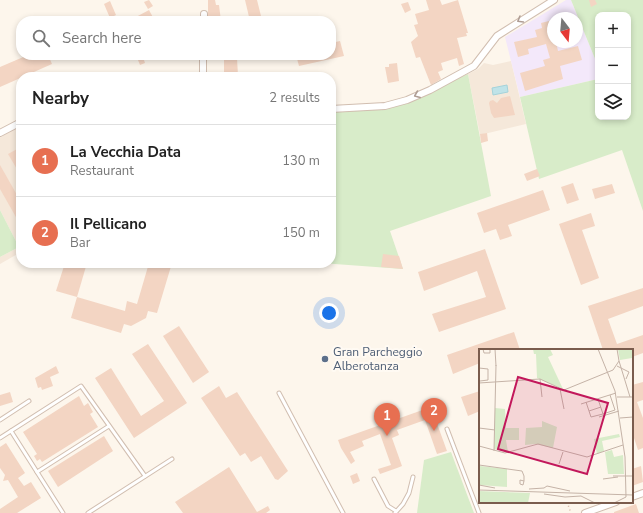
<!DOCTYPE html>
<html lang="en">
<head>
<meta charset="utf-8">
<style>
	:root { --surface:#fff; --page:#f2f2f2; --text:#222; --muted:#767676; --line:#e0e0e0; --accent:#e76f51 }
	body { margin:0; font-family:"Nunito Sans",sans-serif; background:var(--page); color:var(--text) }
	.controls { position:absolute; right:12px; top:12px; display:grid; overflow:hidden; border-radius:8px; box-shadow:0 2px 6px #0003 }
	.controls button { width:36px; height:36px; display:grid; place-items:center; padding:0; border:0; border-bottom:1px solid var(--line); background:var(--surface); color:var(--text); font:20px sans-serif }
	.compass { position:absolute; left:547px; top:12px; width:36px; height:36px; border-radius:50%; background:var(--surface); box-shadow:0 2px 6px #0003; rotate:164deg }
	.you { position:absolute; left:329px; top:313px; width:14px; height:14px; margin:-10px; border:3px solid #fff; border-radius:50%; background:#1a73e8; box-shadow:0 0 0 6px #1a73e833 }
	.badge { display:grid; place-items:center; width:26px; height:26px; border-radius:50%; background:var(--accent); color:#fff; font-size:13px; font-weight:700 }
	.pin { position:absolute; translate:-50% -33px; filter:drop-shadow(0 1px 2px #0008) }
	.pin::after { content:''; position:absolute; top:21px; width:14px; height:12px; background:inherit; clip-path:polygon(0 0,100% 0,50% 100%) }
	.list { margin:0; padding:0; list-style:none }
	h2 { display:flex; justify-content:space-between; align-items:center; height:52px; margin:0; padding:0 16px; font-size:17px }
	h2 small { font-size:13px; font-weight:400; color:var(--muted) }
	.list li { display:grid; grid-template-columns:26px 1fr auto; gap:12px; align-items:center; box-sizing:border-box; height:72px; padding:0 16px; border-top:1px solid var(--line) }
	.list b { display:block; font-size:15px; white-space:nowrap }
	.list p { margin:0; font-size:13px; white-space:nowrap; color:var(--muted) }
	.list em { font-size:13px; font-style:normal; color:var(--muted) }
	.icon { flex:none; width:22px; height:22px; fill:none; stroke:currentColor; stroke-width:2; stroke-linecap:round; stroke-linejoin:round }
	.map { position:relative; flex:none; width:643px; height:513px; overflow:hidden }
	.search { position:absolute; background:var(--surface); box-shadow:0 2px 6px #0003; left:16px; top:16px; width:320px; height:44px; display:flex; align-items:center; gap:10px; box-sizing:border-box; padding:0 14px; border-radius:16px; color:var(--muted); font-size:15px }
	.panel { position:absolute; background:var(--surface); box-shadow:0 2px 6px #0003; left:16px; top:72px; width:320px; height:196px; border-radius:16px }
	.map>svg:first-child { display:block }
	.residential { fill:#f5e8da }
	.education { fill:#f3e8fa; fill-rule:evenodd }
	.green { fill:#d8ecc9 }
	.water { fill:#bfe3e8; stroke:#a5d3da }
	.building { fill:#f3d5c3 }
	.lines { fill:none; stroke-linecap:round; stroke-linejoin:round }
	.service-casing { stroke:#d1beb0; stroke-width:5 }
	.minor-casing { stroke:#d1beb0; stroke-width:8 }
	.path { stroke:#d9b8a5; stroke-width:1.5; stroke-dasharray:1 3; stroke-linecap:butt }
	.service { stroke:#fff; stroke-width:3 }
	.minor { stroke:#fff; stroke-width:6 }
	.oneway { stroke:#af9d94 }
	.service-dot { fill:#5c6f8a; stroke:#fffaf3; stroke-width:1.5 }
	.labels { text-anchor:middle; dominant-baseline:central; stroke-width:4; stroke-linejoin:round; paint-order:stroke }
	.service-label { font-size:12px; fill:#4e5e75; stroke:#fffaf3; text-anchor:start }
	.inset-road { fill:none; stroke:#c5b3a7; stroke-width:1 }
	.view { fill:#c2185b; fill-opacity:0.15; stroke:#c2185b; stroke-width:2 }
	.inset-edge { fill:none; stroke:#7a5c4d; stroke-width:2 }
</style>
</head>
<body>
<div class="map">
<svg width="643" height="513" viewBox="0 0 643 513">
	<rect width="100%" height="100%" fill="#fdf6ec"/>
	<!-- residential -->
	<g class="residential">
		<path d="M511 61 526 124 480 135 468 74 478 69 484 63 493 65Z"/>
		<path d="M17 127 21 135V252L0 264V257L19 247 0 210V138Z"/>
	</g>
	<!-- education -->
	<path class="education" d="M566 0H571L598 66V79L520 97 505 37ZM553 18H577V42H553Z"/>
	<!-- green -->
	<g class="green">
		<path d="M571 0H643V211L622 150 539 179 520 97 598 79V117H628V15H598V66Z"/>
		<path d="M468 74 491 196 390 231 403 269 321 263H331V112L404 103Z"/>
		<path d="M0 210 19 247 0 257Z"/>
		<path d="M451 452 474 513H417L424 460Z"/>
	</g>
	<!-- water -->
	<path class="water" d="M507 85 508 92 493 95 492 88Z"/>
	<!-- building -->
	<g class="building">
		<path d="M149 0 153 6 148 9 144 2Z"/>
		<path d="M208 0H215L216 5H219L221 21H208Z"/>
		<path d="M245 0H257L262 20 250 21Z"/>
		<path d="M426 0H440L442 5 458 0 468 33H466L467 36 457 38 464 64 459 66 457 58 441 63 443 70 438 72 441 79 431 85 420 57 416 58 411 42 418 36 414 25 418 24 415 14 429 10Z"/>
		<path d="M589 0H595L597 4 591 7Z"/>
		<path d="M110 1 116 15 110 18 104 4Z"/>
		<path d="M408 2 411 10 405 13 401 4Z"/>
		<path d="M149 10 155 21H139L136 17Z"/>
		<path d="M553 20V42H556L558 51 578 46 582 60 560 66 563 79 525 91 520 73 545 66 543 60 550 58 546 44 528 49 529 54 518 57 514 42 537 37 535 30 542 28 541 23Z"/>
		<path d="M340 41 344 56 299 66 296 55H331V43Z"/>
		<path d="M28 55H48L52 64 0 87V67Z"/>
		<path d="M143 57 145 63 140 65 138 60Z"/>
		<path d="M237 58 238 76 224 77V59Z"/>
		<path d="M397 63 399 81 388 83 385 67H389V64Z"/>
		<path d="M510 96 515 115 494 118 491 113 489 103 490 101 493 100 497 103 501 98Z"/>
		<path d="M487 133 488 141 481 143 480 134Z"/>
		<path d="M19 148 21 152V176L8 154Z"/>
		<path d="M0 165 21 202V226L0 189Z"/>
		<path d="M537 169 540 176 527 181 524 174Z"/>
		<path d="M573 183 579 200 567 204 561 187Z"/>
		<path d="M612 184 615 193 595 199 592 189Z"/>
		<path d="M543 190 550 210 508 225 512 236 500 240 496 229 484 233 477 213Z"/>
		<path d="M591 213 595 226 582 230 599 278 581 285 559 224Z"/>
		<path d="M485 249 506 309 439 332 432 314 486 297 477 271 424 291 418 272Z"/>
		<path d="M383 254 399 256 403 269 381 267Z"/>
		<path d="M65 263H87L77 297 56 291Z"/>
		<path d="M149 263H172L157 313 148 311 146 318 131 326 124 324 121 333 71 318 77 297 125 311 127 301 137 304Z"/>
		<path d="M643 288V306L608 319 617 344 643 335V353L632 357V350H603L588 306Z"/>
		<path d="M179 326 209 372 193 383 163 336Z"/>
		<path d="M514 332 520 350H480V363L453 374 447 355Z"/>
		<path d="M148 344 187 403 134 438 95 378 111 368 141 416 164 401 132 354Z"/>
		<path d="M56 366 59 373 50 377 53 386 42 390 41 387 38 388 35 378Z"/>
		<path d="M643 382V400L637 402 643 418V448L638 450 632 432V385Z"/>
		<path d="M219 386 226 398 237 392 288 471 278 480 275 479 261 456 251 462 245 453 240 456 201 398Z"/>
		<path d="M480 391V411L468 416 461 397Z"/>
		<path d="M10 392 13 402 0 406V395Z"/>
		<path d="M79 396 84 406 88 403 93 412 90 414 98 427 42 462 40 459 37 461 34 456 37 454 23 432Z"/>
		<path d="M431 407 447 451 437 454 425 420 397 430 399 435 392 438 402 466 397 468 380 474 378 469 391 465 380 434 362 441 364 446 350 452 355 461 351 464 341 448 338 440Z"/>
		<path d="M104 436 113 451 58 487 48 471Z"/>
		<path d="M6 443 25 473 18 478 24 486 31 482 41 498 17 513H0V509L18 497 8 480 3 481 5 475 0 468V447Z"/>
		<path d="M641 466 643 482 632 486V469Z"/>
		<path d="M229 467 257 512 268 506 270 510 266 513H183L175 502Z"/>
		<path d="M357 473 360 481 353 484 350 476Z"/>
		<path d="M636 504 639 513H614V512Z"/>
	</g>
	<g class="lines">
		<!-- service casing -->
		<g class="service-casing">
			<g id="service">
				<path d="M279 393 343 513"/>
				<path d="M0 420 29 401"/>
				<path d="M447 429 479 513"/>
				<path d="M11 431 63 513"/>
				<path d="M0 438 81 386 145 476"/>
				<path d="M37 472 109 426"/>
				<path d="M374 479 388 506 396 511"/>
				<path d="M88 513 172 459"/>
				<path d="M395 513 403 504 409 493 413 477"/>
			</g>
		</g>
		<!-- minor casing -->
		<g class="minor-casing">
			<g id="minor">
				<path d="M204 21V14"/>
				<path d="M203 77V55"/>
				<path d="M331 109 385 106 407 100 430 90 474 66 497 36 554 0"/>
				<path d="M0 133 21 122"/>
				<path d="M632 497 643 493"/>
				<path d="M585 513 616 502"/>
			</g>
		</g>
		<!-- path -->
		<path class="path" d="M567 502 571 513"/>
		<!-- service -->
		<use href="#service" class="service"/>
		<!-- minor -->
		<use href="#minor" class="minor"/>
	</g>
	<!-- one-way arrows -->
	<defs><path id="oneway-chevron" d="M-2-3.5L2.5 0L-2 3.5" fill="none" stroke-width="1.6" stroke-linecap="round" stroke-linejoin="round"/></defs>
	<g class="oneway">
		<use href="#oneway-chevron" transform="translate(520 20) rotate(150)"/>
		<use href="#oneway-chevron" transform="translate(417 95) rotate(158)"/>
	</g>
	<!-- markers -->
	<circle class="service-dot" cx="325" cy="359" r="4"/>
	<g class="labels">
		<!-- service labels -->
		<g class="service-label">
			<text x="333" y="352">Gran Parcheggio<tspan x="333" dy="14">Alberotanza</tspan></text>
		</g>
	</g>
	<!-- overview -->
	<g transform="translate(479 349)">
		<rect width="154" height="154" fill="#fdf6ec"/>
		<path d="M54 0H71L74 6 69 8 84 40 58 29 57 5H55ZM139 0H154L153 9 141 11ZM16 59 26 60 27 79H40V91H27L29 103 15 100ZM63 72 78 78 74 99 56 95 46 96 47 79 63 78ZM140 85 141 88 123 92 125 102 118 105 115 90ZM133 101 135 108 144 106 145 125H129L126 103ZM1 117 28 120V138L0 136ZM0 142 51 144 49 154H0Z" fill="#d8ecc9"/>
		<path class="inset-road" d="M4 0 5 4H11V0M16 0 17 17M119 0 136 42 146 108 147 148 135 154M140 12 151 48M138 17 150 23 147 30M0 19 9 20V31L1 32M61 30 63 48M0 34 61 30 85 41 134 21 140 12 138 0M81 40 85 60M138 48H154M119 50 124 65M107 53 112 68 124 65 136 61 131 46M102 55 137 44M110 62 122 58M120 68 140 62M141 69 154 68M0 79 16 81M0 97 26 104 59 95 108 108 144 96M15 102 17 16M80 115 84 103M0 120V116L43 122 45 127V132L44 136 41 135V131L45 132M134 127H154M124 130 139 128M0 136 16 139M50 140 65 139 68 137 91 142M0 141 154 146M65 145 86 148 102 147 116 154"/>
		<path class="view" d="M39 28 129 54 108 125 19 100Z"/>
		<rect width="154" height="154" class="inset-edge"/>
	</g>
</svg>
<div class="controls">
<button>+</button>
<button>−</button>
<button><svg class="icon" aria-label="layers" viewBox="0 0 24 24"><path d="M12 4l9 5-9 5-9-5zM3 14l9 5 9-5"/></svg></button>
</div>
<svg class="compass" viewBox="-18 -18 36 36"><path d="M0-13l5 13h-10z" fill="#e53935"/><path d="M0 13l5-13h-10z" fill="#767676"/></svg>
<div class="you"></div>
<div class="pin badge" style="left:387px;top:436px">1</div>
<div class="pin badge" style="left:434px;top:431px">2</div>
<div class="search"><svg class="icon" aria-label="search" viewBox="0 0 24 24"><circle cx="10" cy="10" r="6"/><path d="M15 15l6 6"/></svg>Search here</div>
<section class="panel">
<h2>Nearby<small>2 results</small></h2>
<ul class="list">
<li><span class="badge">1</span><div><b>La Vecchia Data</b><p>Restaurant</p></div><em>130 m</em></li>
<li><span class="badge">2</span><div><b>Il Pellicano</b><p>Bar</p></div><em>150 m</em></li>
</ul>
</section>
</div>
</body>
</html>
